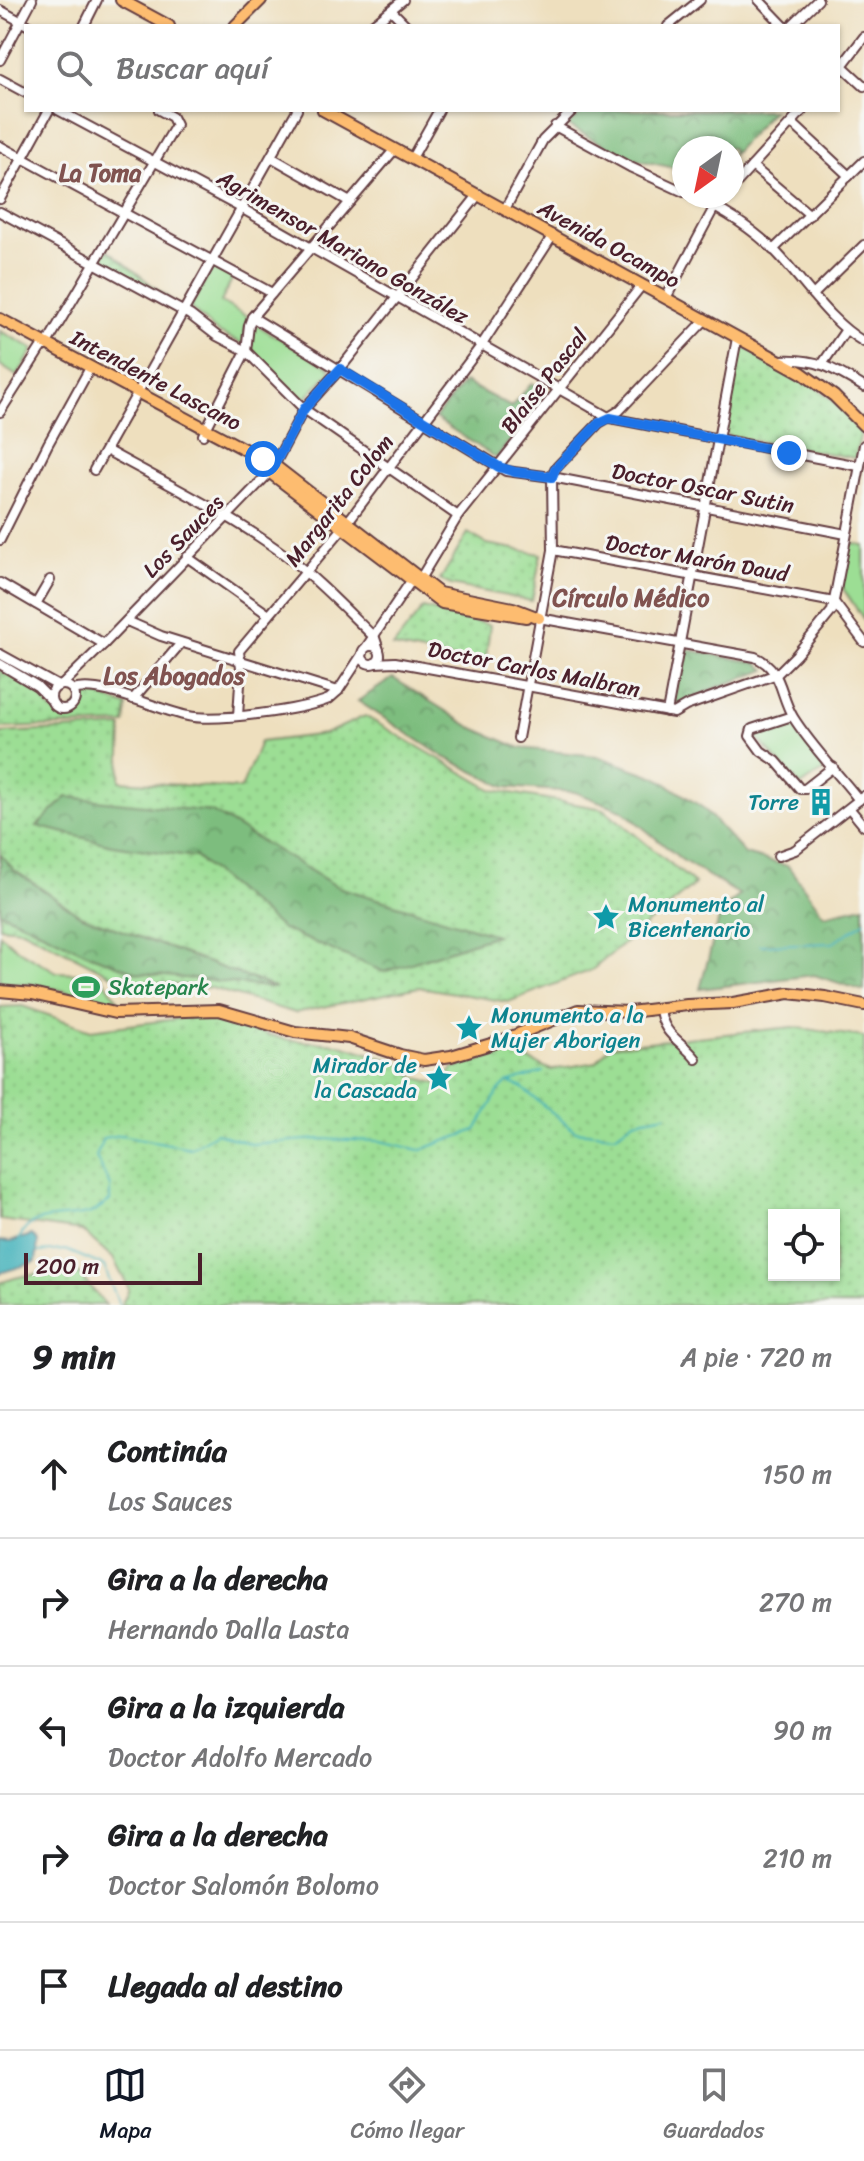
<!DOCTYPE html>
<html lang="es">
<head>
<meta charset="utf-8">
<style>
	:root { --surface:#fff; --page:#f2f2f2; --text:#202124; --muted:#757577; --line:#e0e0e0; --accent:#111827 }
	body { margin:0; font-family:Sriracha,sans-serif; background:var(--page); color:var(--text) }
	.controls { position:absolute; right:24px; bottom:24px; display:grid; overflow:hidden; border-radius:0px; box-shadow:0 2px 6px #0004 }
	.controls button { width:72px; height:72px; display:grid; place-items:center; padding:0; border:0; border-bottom:2px solid var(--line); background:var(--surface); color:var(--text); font:40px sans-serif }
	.compass { position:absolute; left:672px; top:136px; width:72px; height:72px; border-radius:50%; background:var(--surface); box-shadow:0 2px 6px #0004; rotate:213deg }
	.scale { position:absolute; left:24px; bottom:20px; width:178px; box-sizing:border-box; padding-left:8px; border:4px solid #4a1f2b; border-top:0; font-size:22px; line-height:28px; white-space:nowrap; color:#4a1f2b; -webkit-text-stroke:6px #f6f6f2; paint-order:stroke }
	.stop { position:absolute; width:24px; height:24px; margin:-18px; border:6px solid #1a73e8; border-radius:50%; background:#fff }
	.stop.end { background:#1a73e8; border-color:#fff; box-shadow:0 2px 8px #0008 }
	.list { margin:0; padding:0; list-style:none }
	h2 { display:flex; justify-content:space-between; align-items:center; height:104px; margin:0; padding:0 32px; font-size:34px }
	h2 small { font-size:26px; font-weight:400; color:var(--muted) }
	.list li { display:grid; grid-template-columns:52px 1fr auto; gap:24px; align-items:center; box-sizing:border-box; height:128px; padding:0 32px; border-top:2px solid var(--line) }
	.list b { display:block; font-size:30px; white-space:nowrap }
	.list p { margin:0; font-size:26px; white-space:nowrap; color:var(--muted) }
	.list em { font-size:26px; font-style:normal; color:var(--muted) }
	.icon { flex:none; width:44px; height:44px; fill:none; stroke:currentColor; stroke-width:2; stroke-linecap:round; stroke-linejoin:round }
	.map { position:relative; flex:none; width:864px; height:1305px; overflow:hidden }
	.search { position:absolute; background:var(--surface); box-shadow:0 2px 6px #0004; left:24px; right:24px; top:24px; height:88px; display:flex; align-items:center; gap:20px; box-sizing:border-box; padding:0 28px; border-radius:0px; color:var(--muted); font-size:30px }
	.sheet { height:744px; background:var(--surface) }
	nav { display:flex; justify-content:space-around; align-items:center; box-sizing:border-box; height:112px; border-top:2px solid var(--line); background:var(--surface); font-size:22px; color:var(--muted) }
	nav a { display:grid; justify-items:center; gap:4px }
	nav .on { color:var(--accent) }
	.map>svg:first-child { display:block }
	.grass { fill:url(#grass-dots); stroke:#737e60; stroke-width:2; fill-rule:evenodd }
	.forest { fill:url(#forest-crowns); stroke:#646e54; stroke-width:2 }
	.park { fill:#9cde94; stroke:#737e60; stroke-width:2 }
	.water { fill:#41b1ba; stroke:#466872; stroke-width:2 }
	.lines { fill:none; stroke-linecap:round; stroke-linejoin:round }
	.stream { stroke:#41b1ba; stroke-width:2 }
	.minor-casing { stroke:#633c41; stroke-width:12 }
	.major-casing { stroke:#633c41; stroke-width:14 }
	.minor { stroke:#fff; stroke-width:8 }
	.major { stroke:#fdbc6f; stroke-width:10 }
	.route { stroke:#1a73e8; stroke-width:10 }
	.labels { text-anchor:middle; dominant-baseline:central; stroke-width:6; stroke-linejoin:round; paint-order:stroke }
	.street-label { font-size:22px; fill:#4a1f2b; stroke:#f6f6f2 }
	.culture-label { font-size:22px; fill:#0d838f; stroke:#f6f6f2; text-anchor:end }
	.leisure-label { font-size:22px; fill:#27864d; stroke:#f6f6f2; text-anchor:start }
	.neighbourhood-label { font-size:24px; font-weight:bold; fill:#805350; stroke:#f6f6f2 }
</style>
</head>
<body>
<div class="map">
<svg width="864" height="1305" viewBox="0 0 864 1305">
	<defs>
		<pattern id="grass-dots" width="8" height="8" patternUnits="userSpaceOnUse" patternTransform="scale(2)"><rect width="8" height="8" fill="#9cde94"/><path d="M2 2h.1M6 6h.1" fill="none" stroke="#88be80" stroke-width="1.8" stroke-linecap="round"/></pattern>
		<pattern id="forest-crowns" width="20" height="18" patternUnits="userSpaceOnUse" patternTransform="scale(2)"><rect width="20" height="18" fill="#7dbd7e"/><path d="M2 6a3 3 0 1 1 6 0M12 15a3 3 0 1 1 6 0" fill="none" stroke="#689967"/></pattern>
	</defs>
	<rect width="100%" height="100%" fill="#f6f6f2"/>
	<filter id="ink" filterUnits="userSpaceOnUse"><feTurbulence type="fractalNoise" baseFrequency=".0125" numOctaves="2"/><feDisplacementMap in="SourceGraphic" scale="16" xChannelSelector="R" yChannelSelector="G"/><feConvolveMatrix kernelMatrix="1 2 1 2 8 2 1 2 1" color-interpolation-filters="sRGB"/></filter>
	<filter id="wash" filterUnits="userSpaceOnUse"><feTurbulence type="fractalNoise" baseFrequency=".006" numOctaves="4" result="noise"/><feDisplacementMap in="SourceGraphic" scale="32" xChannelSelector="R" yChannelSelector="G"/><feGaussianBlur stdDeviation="1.8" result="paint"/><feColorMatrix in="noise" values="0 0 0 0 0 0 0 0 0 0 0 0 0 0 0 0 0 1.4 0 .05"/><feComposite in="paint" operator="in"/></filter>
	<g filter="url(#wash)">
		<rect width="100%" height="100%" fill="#eedfbe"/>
		<!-- grass -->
		<g class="grass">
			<path d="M107 249 173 302 103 263 102 258Z"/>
			<path d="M743 347C783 363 838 396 861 432L855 458 728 436 725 428 739 351Z"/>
			<path d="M468 533 487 544 541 554 532 601 451 585 440 580Z"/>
			<path d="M423 608 490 625 485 665 393 647Z"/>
			<path d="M0 670 42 696 48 707 57 714H68L90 693 127 706 125 724 0 728Z"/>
			<path d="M365 716 493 790 604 809 695 884 592 970 508 1002 419 987 295 1013 211 988 121 980 22 929 0 927V733L122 727 120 781 241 789 260 742 325 734Z"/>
			<path d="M22 1006 91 1030 199 1016 288 1040 338 1044 397 1062 415 1077 442 1085 453 1068 511 1052 551 1070 596 1062 610 1046 793 1027 864 1037V1305H121L129 1289 113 1258 82 1231 0 1220V1007ZM774 1215H834V1275H774Z"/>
			<path d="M74 1268 106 1305H0V1283C23 1273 50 1274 74 1268Z"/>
		</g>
		<!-- forest -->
		<g class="forest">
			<path d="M586 110H773L732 155V148H684V170L628 158 567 125Z"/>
			<path d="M464 382 511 407 532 383 549 393 496 458 435 418Z"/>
			<path d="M684 649 758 663 766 670 710 690 673 708Z"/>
			<path d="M393 678 471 727 520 748 597 756 656 777 703 808 745 854 788 866 824 915 864 906V991L814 975 700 989 721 911 740 895 682 860 622 810 575 792 505 787 444 757 358 701Z"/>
			<path d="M67 797 212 812 338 887 496 935 384 972 282 929 195 857 112 845 37 826Z"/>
			<path d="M0 854 14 870 80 915 276 988 138 973 91 955 0 912Z"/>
		</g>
		<!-- park -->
		<g class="park">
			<path d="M212 268H219L233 277 221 302 248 317 243 344 217 332 190 308Z"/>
			<path d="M255 324 330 368V372L305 399 299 400 250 350Z"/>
			<path d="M0 331 34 349 17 376 0 365Z"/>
			<path d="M850 543 864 545V620L842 587Z"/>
			<path d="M788 720H791L827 768 801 786 755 736 757 731Z"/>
			<path d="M0 934 20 951 57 972 100 974 120 1003 38 985 0 982Z"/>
		</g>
		<!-- water -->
		<path class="water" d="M32 1235 38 1241 36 1262 0 1273V1241L10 1242Z"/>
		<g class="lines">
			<!-- stream -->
			<g class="stream">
				<path d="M760 945 833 943 864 922"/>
				<path d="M510 1082 543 1072"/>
				<path d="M19 1239C31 1211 63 1220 88 1214 95 1212 103 1205 110 1201V1186L96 1157 103 1138 121 1135 191 1148 216 1133 252 1144 321 1139 380 1141 420 1150 476 1130 498 1092 508 1082 521 1087 575 1131 615 1135 634 1121 666 1115"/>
				<path d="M38 1252 66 1250 104 1266 119 1305"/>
			</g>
		</g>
	</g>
	<g filter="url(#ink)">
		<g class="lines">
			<!-- minor casing -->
			<g class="minor-casing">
				<g id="minor">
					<path d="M759 0 784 26"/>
					<path d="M0 10 29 26"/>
					<path d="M392 11 407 26"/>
					<path d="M84 26 97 0"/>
					<path d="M371 26 403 0"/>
					<path d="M668 26 700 0"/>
					<path d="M791 26 818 0"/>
					<path d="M0 60 32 0"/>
					<path d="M839 63 864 86"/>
					<path d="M838 71 864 37"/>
					<path d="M0 79 26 93"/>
					<path d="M58 110 241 208 610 418 859 466"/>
					<path d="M792 123 849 176"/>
					<path d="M555 126 630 167 684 192"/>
					<path d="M0 146 272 293"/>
					<path d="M271 157 350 202"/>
					<path d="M412 158 439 110"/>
					<path d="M752 166 810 215"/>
					<path d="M732 188 803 110"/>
					<path d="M692 196C721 209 753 229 776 252 805 282 828 321 864 342"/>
					<path d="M0 199 49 110"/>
					<path d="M505 209 543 140 573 110"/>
					<path d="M0 212 190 315 217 336 246 351 304 409 458 516"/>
					<path d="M773 250 864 161"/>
					<path d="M813 295 864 245"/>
					<path d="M666 298 715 206 724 196"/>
					<path d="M252 317 506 471 552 477 846 534"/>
					<path d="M780 360C817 358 833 368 864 387"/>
					<path d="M823 363 845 331"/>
					<path d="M0 412 40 349 46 345 176 125 172 117 159 110"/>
					<path d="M203 435 246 351 249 325 252 317 395 149"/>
					<path d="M106 450C165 483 230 514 285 555 317 579 346 610 375 638L379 650"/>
					<path d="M94 470 297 110"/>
					<path d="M0 540 48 444 90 368"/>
					<path d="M553 550 834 602"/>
					<path d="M187 557 269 615"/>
					<path d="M0 583 104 644"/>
					<path d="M834 602 864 642"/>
					<path d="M36 604 50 580"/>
					<path d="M539 618 755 657C783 669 779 694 793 717 811 746 838 773 859 800"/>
					<path d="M127 621 161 636 338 691"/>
					<path d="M367 646 411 581 420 579 458 516 642 285"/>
					<circle cx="371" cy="655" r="9"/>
					<path d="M0 654 58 686"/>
					<path d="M375 663 395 662 674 713 686 706 777 674 796 655 832 611 864 445"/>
					<path d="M0 664 37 686 51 700"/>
					<circle cx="63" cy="697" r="12"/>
					<path d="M62 685 104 644 271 471 304 409 340 369 479 194"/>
					<path d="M73 690C102 681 157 710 188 716 216 722 302 710 329 699L338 691 363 653"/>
					<path d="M133 699 181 643"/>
					<path d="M667 712 737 338"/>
					<path d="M238 716 241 668 239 651 343 528 481 346 553 235"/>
					<path d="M792 716 752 729 750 736 761 751 776 761 800 789H805L833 767"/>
					<path d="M518 738 553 550 552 477 555 469 599 423 619 411 705 320"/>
					<path d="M850 809 864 826"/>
					<path d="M778 856 795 850 864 796"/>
					<path d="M660 1008C662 1035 681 1040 696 1059"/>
				</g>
			</g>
			<!-- major casing -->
			<g class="major-casing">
				<g id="major">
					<path d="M121 0 169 26"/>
					<path d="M235 26 261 0"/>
					<path d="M323 110 802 373 834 396 864 426"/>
					<path d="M0 319 274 465 439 593 513 608 539 618"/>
					<path d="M261 466 442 603 526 617"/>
					<path d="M0 991 32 994 115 1013 219 1010 295 1032 349 1038 400 1055 424 1060 451 1056 501 1041 578 1010 630 1012 687 1005 733 1003 789 993 825 997 864 1005"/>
				</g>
			</g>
			<!-- minor -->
			<use href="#minor" class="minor"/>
			<!-- major -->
			<use href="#major" class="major"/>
		</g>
	</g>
	<g class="lines" filter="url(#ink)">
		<!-- route -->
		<path class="route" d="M263 459 274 465 304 409 340 369 499 467 515 472 552 477 555 469 599 423 610 418 789 453"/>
	</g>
	<!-- icons -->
	<defs>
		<g id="building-bare" transform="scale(2.16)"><path d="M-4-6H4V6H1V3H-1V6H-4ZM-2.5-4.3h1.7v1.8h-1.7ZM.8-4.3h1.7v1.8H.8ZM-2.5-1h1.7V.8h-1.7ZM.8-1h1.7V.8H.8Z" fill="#0f9aa8" stroke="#f6f6f2" stroke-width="2.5" paint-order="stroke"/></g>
		<g id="sight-bare" transform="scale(2.16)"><path d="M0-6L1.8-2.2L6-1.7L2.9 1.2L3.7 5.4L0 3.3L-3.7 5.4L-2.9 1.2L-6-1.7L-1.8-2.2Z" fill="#0f9aa8" stroke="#f6f6f2" stroke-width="2.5" paint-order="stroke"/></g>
		<g id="stadium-bare" transform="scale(2.16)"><path d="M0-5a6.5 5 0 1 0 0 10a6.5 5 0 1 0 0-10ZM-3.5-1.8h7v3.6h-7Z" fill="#2e9e5b" stroke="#f6f6f2" stroke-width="2.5" paint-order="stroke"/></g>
	</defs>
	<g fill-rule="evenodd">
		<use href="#building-bare" x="821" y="802"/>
		<use href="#sight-bare" x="606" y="917"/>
		<use href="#stadium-bare" x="86" y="987"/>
		<use href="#sight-bare" x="469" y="1028"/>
		<use href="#sight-bare" x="439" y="1078"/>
	</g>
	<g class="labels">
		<!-- street labels -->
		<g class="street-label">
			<text transform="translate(609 244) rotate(29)">Avenida Ocampo</text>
			<text transform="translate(343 247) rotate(30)">Agrimensor Mariano González</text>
			<text transform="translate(156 380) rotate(28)">Intendente Lascano</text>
			<text transform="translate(544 381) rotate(-52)">Blaise Pascal</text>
			<text transform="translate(703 488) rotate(11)">Doctor Oscar Sutin</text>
			<text transform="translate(339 500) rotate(-52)">Margarita Colom</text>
			<text transform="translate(183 536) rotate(-46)">Los Sauces</text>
			<text transform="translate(697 558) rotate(10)">Doctor Marón Daud</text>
			<text transform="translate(534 669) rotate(11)">Doctor Carlos Malbran</text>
		</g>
		<!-- culture labels -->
		<g class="culture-label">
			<text x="799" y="802">Torre</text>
			<text x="628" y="904" text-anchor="start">Monumento al<tspan x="628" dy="25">Bicentenario</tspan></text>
			<text x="491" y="1015" text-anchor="start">Monumento a la<tspan x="491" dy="25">Mujer Aborigen</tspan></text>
			<text x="417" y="1065">Mirador de<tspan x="417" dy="25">la Cascada</tspan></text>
		</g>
		<!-- leisure labels -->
		<g class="leisure-label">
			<text x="108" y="987">Skatepark</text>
		</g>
		<!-- neighbourhood labels -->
		<g class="neighbourhood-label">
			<text x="100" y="173">La Toma</text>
			<text x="631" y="598">Círculo Médico</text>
			<text x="174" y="676">Los Abogados</text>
		</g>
	</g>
</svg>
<div class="controls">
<button><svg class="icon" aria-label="locate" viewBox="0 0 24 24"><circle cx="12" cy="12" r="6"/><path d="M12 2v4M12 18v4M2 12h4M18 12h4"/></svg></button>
</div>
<svg class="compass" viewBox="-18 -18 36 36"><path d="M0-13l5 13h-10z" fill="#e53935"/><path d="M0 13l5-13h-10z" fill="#757577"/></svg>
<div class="scale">200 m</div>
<div class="stop" style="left:263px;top:459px"></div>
<div class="stop end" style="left:789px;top:453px"></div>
<div class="search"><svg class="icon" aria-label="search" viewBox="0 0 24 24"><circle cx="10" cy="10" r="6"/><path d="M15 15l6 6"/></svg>Buscar aquí</div>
</div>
<section class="sheet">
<h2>9 min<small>A pie · 720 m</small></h2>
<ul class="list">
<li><svg class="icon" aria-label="ahead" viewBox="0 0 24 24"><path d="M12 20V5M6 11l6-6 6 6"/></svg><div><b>Continúa</b><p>Los Sauces</p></div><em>150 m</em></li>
<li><svg class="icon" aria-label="right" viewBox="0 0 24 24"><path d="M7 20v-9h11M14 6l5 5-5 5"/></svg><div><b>Gira a la derecha</b><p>Hernando Dalla Lasta</p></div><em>270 m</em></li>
<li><svg class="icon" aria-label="left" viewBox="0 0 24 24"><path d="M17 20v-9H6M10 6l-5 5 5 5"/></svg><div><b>Gira a la izquierda</b><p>Doctor Adolfo Mercado</p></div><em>90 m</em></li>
<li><svg class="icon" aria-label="right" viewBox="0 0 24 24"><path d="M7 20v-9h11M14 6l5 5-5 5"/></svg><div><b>Gira a la derecha</b><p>Doctor Salomón Bolomo</p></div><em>210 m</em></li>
<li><svg class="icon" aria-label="arrive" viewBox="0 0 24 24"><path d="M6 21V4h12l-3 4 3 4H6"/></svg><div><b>Llegada al destino</b></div></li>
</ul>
</section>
<nav>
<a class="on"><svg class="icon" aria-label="map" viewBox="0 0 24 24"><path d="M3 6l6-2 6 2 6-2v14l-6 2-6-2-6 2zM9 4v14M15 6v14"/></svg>Mapa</a>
<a><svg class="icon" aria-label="directions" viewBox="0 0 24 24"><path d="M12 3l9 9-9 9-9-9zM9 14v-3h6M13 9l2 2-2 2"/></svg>Cómo llegar</a>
<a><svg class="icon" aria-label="saved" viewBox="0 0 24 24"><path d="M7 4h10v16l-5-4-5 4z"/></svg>Guardados</a>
</nav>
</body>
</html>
